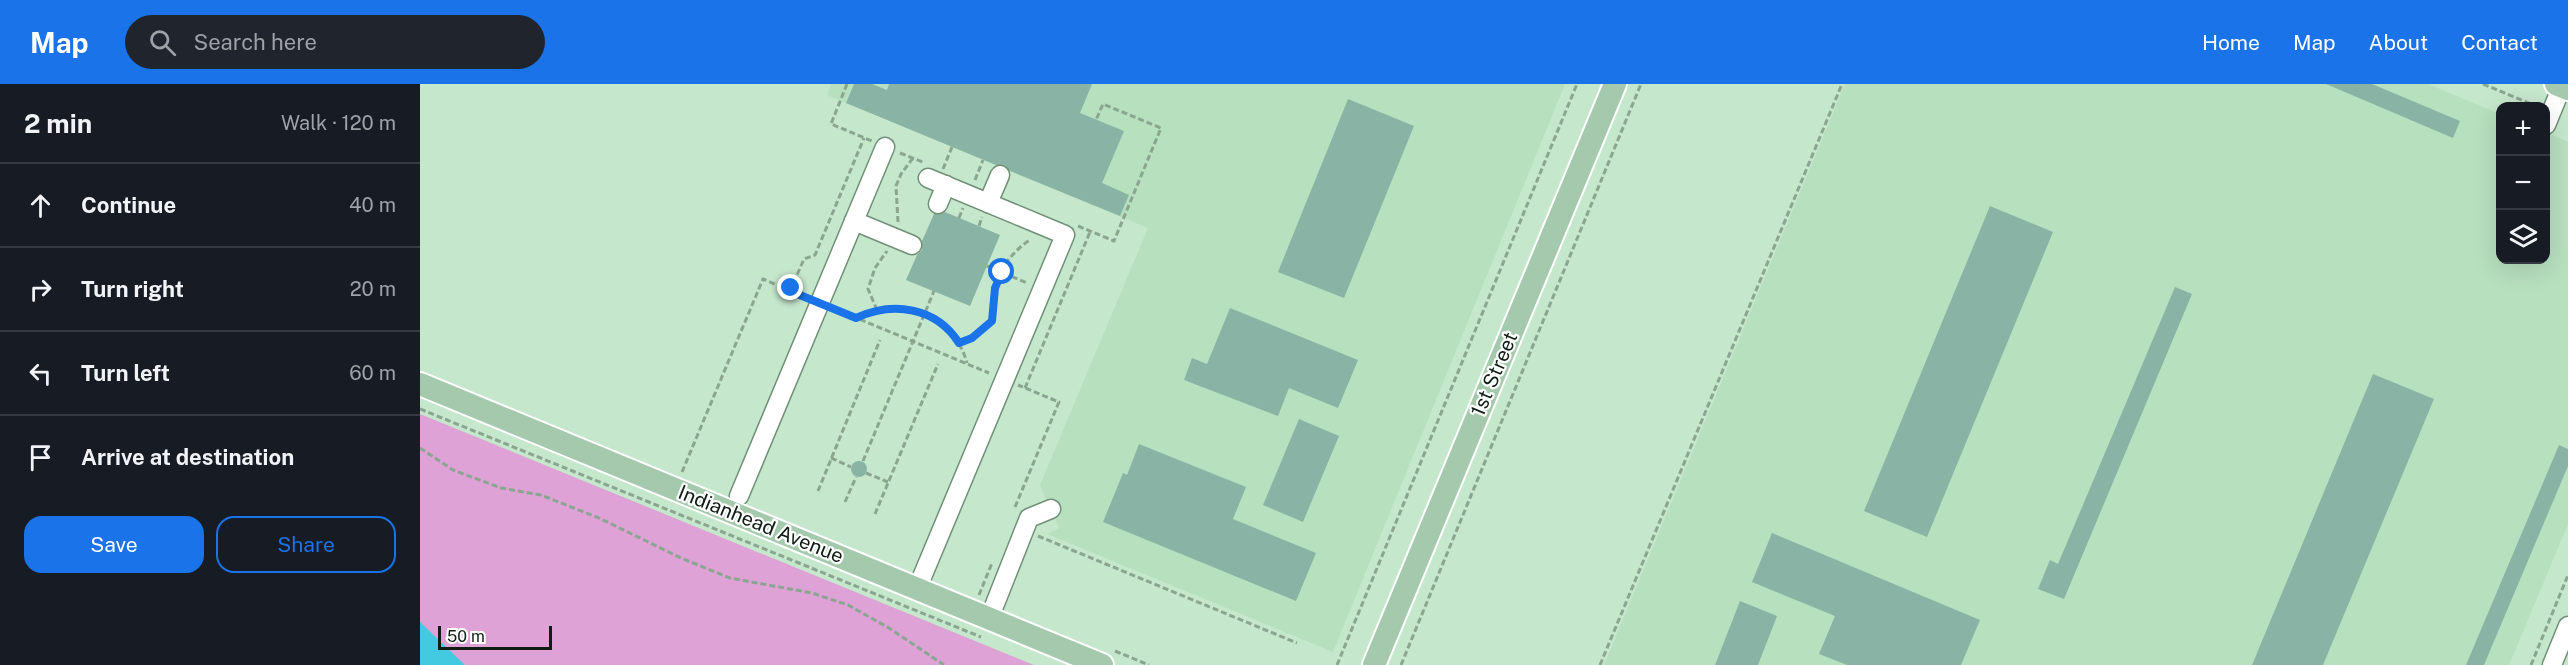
<!DOCTYPE html>
<html lang="en">
<head>
<meta charset="utf-8">
<style>
	:root { --surface:#171b24; --page:#20242c; --text:#f1f3f6; --muted:#9ea1a6; --line:#363941; --accent:#1a73e8 }
	body { margin:0; font-family:"Public Sans",sans-serif; background:var(--page); color:var(--text) }
	.controls { position:absolute; right:18px; top:18px; display:grid; overflow:hidden; border-radius:12px; box-shadow:0 6px 24px #0002 }
	.controls button { width:54px; height:54px; display:grid; place-items:center; padding:0; border:0; border-bottom:2px solid var(--line); background:var(--surface); color:var(--text); font:30px sans-serif }
	.scale { position:absolute; left:18px; bottom:15px; width:114px; box-sizing:border-box; padding-left:6px; border:3px solid #111d14; border-top:0; font-size:16px; line-height:21px; white-space:nowrap; color:#111d14; -webkit-text-stroke:4px #fcfffc; paint-order:stroke }
	.stop { position:absolute; width:18px; height:18px; margin:-14px; border:4px solid #1a73e8; border-radius:50%; background:#fff }
	.stop.end { background:#1a73e8; border-color:#fff; box-shadow:0 2px 6px #0008 }
	.list { margin:0; padding:0; list-style:none }
	h2 { display:flex; justify-content:space-between; align-items:center; height:78px; margin:0; padding:0 24px; font-size:26px }
	h2 small { font-size:20px; font-weight:400; color:var(--muted) }
	.list li { display:grid; grid-template-columns:39px 1fr auto; gap:18px; align-items:center; box-sizing:border-box; height:84px; padding:0 24px; border-top:2px solid var(--line) }
	.list b { display:block; font-size:22px; white-space:nowrap }
	.list em { font-size:20px; font-style:normal; color:var(--muted) }
	.actions { display:flex; gap:12px; padding:18px 24px }
	.actions a { flex:1; padding:14px 0; border:2px solid var(--accent); border-radius:18px; text-align:center; font-size:21px; color:var(--accent) }
	.actions .main { background:var(--accent); color:#fff }
	.icon { flex:none; width:33px; height:33px; fill:none; stroke:currentColor; stroke-width:2; stroke-linecap:round; stroke-linejoin:round }
	.map { position:relative; flex:none; width:2148px; height:581px; overflow:hidden }
	header { display:flex; align-items:center; gap:36px; box-sizing:border-box; height:84px; padding:0 30px; background:var(--accent); color:#fff }
	header strong { font-size:28px }
	nav { display:flex; gap:33px; margin-inline-start:auto; font-size:21px }
	.search { width:420px; height:54px; background:var(--page); display:flex; align-items:center; gap:15px; box-sizing:border-box; padding:0 21px; border-radius:33px; color:var(--muted); font-size:22px }
	main { display:flex }
	aside { flex:1; background:var(--surface) }
	.map>svg:first-child { display:block }
	.built { fill:#b7e0bf }
	.green { fill:#dea2d6 }
	.water { fill:#43c9e0 }
	.building { fill:#89b4a5 }
	.lines { fill:none; stroke-linecap:round; stroke-linejoin:round }
	.minor-casing { stroke:#709077; stroke-width:21 }
	.major-casing { stroke:#fff; stroke-width:26 }
	.path { stroke:#8aa590; stroke-width:3; stroke-dasharray:6 3; stroke-linecap:butt }
	.minor { stroke:#fff; stroke-width:18 }
	.major { stroke:#a4c9ad; stroke-width:22 }
	.route { stroke:#1a73e8; stroke-width:8 }
	.labels { text-anchor:middle; dominant-baseline:central; stroke-width:4.5; stroke-linejoin:round; paint-order:stroke }
	.street-label { font-size:20px; fill:#111d14; stroke:#fcfffc }
</style>
</head>
<body>
<header>
<strong>Map</strong>
<div class="search"><svg class="icon" aria-label="search" viewBox="0 0 24 24"><circle cx="10" cy="10" r="6"/><path d="M15 15l6 6"/></svg>Search here</div>
<nav><a>Home</a><a>Map</a><a>About</a><a>Contact</a></nav>
</header>
<main>
<aside>
<h2>2 min<small>Walk · 120 m</small></h2>
<ul class="list">
<li><svg class="icon" aria-label="ahead" viewBox="0 0 24 24"><path d="M12 20V5M6 11l6-6 6 6"/></svg><div><b>Continue</b></div><em>40 m</em></li>
<li><svg class="icon" aria-label="right" viewBox="0 0 24 24"><path d="M7 20v-9h11M14 6l5 5-5 5"/></svg><div><b>Turn right</b></div><em>20 m</em></li>
<li><svg class="icon" aria-label="left" viewBox="0 0 24 24"><path d="M17 20v-9H6M10 6l-5 5 5 5"/></svg><div><b>Turn left</b></div><em>60 m</em></li>
<li><svg class="icon" aria-label="arrive" viewBox="0 0 24 24"><path d="M6 21V4h12l-3 4 3 4H6"/></svg><div><b>Arrive at destination</b></div></li>
</ul>
<div class="actions"><a class="main">Save</a><a>Share</a></div>
</aside>
<div class="map">
<svg width="2148" height="581" viewBox="0 0 2148 581">
	<rect width="100%" height="100%" fill="#c5e7cc"/>
	<!-- built -->
	<g class="built">
		<path d="M411 0H1145L913 568 627 450 639 444 620 401 728 144 407 11Z"/>
		<path d="M1425 0H2008L2080 30V176H2126V48L2148 58V440L2089 581H1184Z"/>
	</g>
	<!-- green -->
	<path class="green" d="M0 330 614 581H0Z"/>
	<!-- water -->
	<path class="water" d="M0 538 45 581H0Z"/>
	<!-- building -->
	<g class="building">
		<path d="M434 0H452L467 6 469 0H672L660 29 704 47 682 99 709 111 700 132 590 87 584 81H576L426 19Z"/>
		<path d="M1906 0H1952L2040 37 2033 54Z"/>
		<path d="M928 15 994 42 924 214 858 188Z"/>
		<path d="M1570 122 1633 148 1507 453 1444 427Z"/>
		<path d="M525 128 580 151 550 222 486 196 497 171 502 166V157L514 130Z"/>
		<path d="M1755 203 1772 210 1644 515 1618 505 1630 476 1638 480Z"/>
		<path d="M810 224 938 276 918 324 869 304 858 332 764 296 772 274 787 280Z"/>
		<path d="M1953 290 2014 315 1903 581H1832Z"/>
		<path d="M879 335 919 352 883 438 843 421Z"/>
		<path d="M719 360 826 403 813 435 896 469 876 517 683 438 703 389 707 391Z"/>
		<path d="M2139 361 2148 365V382L2064 581H2046Z"/>
		<circle cx="439" cy="385" r="8"/>
		<path d="M1352 449 1560 536 1541 581H1427L1399 570 1415 532 1332 498Z"/>
		<path d="M1320 517 1357 532 1338 581H1295Z"/>
	</g>
	<g class="lines">
		<!-- minor casing -->
		<g class="minor-casing">
			<g id="minor">
				<path d="M2126 41 2142 2"/>
				<path d="M568 119 580 91"/>
				<path d="M518 120 526 101"/>
				<path d="M434 137 492 161"/>
				<path d="M319 412 465 63"/>
				<path d="M497 505 645 151 508 94"/>
				<path d="M569 535 609 434 631 425"/>
				<path d="M2132 581 2148 542"/>
			</g>
		</g>
		<!-- major casing -->
		<g class="major-casing">
			<g id="major">
				<path d="M2136 0 2148 5"/>
				<path d="M0 300 682 581"/>
				<path d="M954 581 1195 0"/>
			</g>
		</g>
		<!-- path -->
		<g class="path">
			<path d="M427 0 411 40 452 57"/>
			<path d="M2063 0 2116 22"/>
			<path d="M480 69 505 79"/>
			<path d="M523 85 532 63"/>
			<path d="M555 96 563 76"/>
			<path d="M539 134 543 124"/>
			<path d="M478 138 476 102 481 90 493 74"/>
			<path d="M559 142 562 133"/>
			<path d="M658 142 694 157 741 44 683 20 676 36"/>
			<path d="M567 182 607 199"/>
			<path d="M370 207 384 175 395 171 444 54"/>
			<path d="M415 225 569 289"/>
			<path d="M457 226 448 205 455 184 467 167"/>
			<path d="M436 234C481 213 533 229 547 279"/>
			<path d="M539 259 552 254 571 237C573 227 572 218 574 208 577 186 593 167 611 155"/>
			<path d="M605 304 670 148"/>
			<path d="M0 325 561 553"/>
			<path d="M0 364 33 386 81 404 121 411 179 434 261 474 310 494 392 509 428 521 469 544 524 581"/>
			<path d="M411 374 431 383"/>
			<path d="M443 377 514 207"/>
			<path d="M262 388 343 195 387 214"/>
			<path d="M446 389 468 398"/>
			<path d="M398 407 460 256"/>
			<path d="M425 418 436 393"/>
			<path d="M595 423 639 318 598 301"/>
			<path d="M455 430 518 280"/>
			<path d="M618 452 877 559"/>
			<path d="M559 511 572 479"/>
			<path d="M695 567 729 581"/>
			<path d="M917 581 1157 0"/>
			<path d="M981 581 1221 0"/>
			<path d="M1180 581 1422 0"/>
			<path d="M2111 581 2148 491"/>
		</g>
		<!-- minor -->
		<use href="#minor" class="minor"/>
		<!-- major -->
		<use href="#major" class="major"/>
	</g>
	<g class="lines">
		<!-- route -->
		<path class="route" d="M371 204 370 207 436 234C473 217 516 223 539 259L552 254 572 237 575 204 582 188"/>
	</g>
	<g class="labels">
		<!-- street labels -->
		<g class="street-label">
			<text transform="translate(1074 290) rotate(-67)">1st Street</text>
			<text transform="translate(341 440) rotate(22)">Indianhead Avenue</text>
		</g>
	</g>
</svg>
<div class="controls">
<button>+</button>
<button>−</button>
<button><svg class="icon" aria-label="layers" viewBox="0 0 24 24"><path d="M12 4l9 5-9 5-9-5zM3 14l9 5 9-5"/></svg></button>
</div>
<div class="scale">50 m</div>
<div class="stop" style="left:582px;top:188px"></div>
<div class="stop end" style="left:371px;top:204px"></div>
</div>
</main>
</body>
</html>
